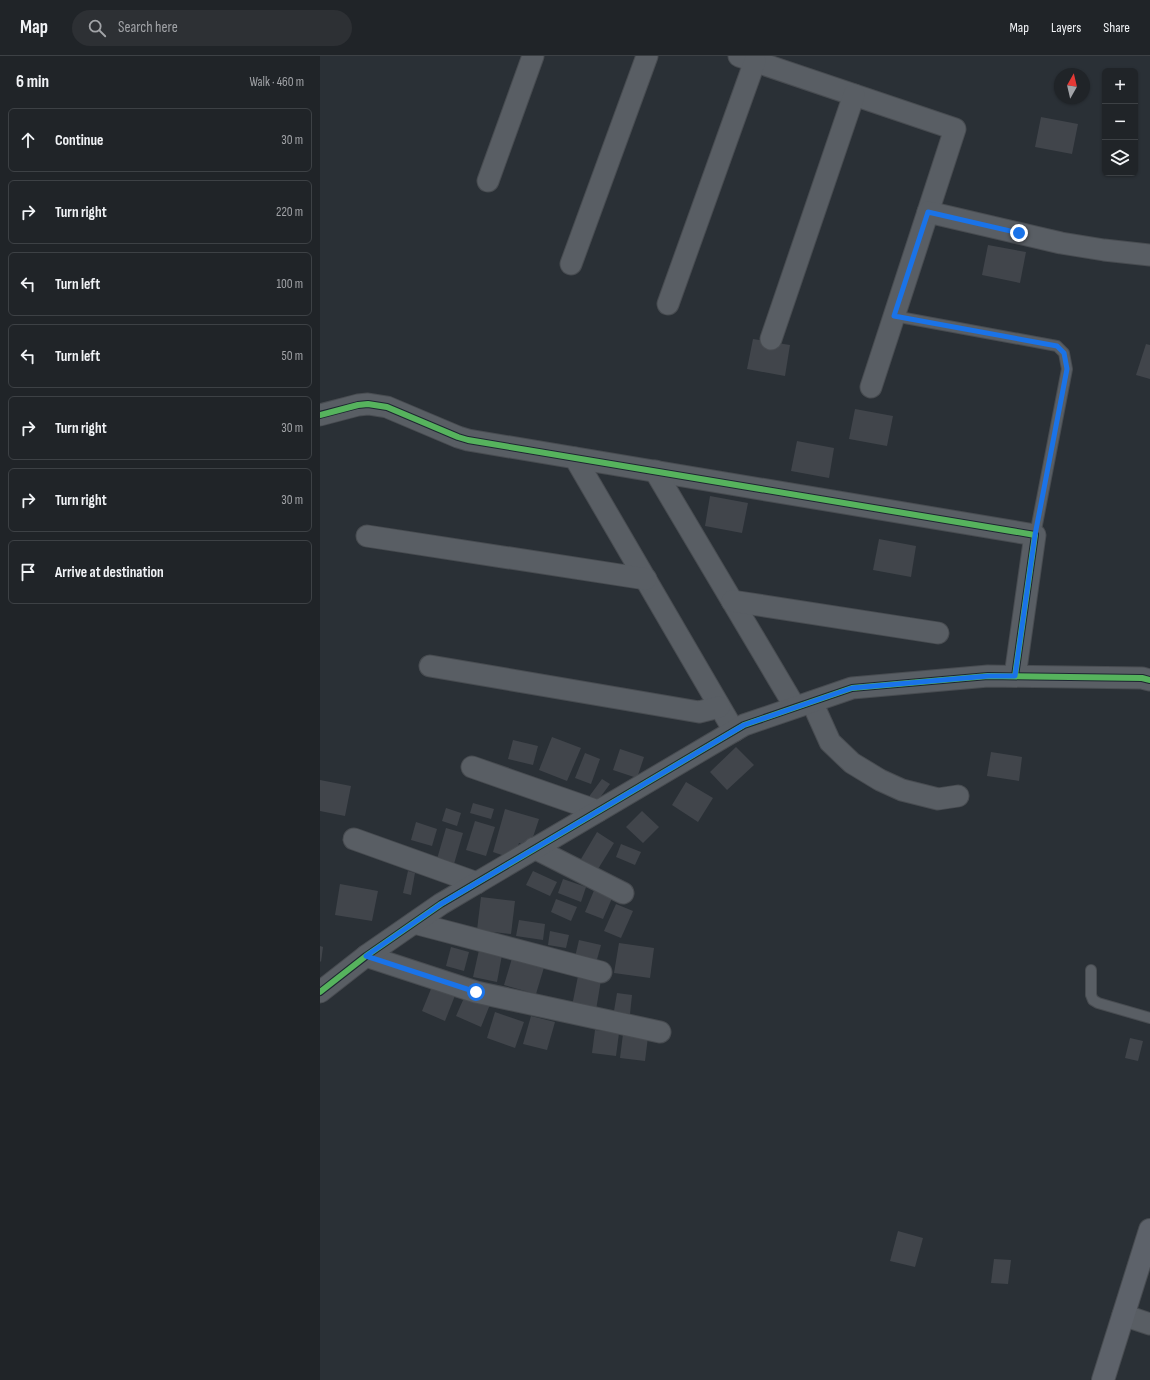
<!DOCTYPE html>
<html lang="en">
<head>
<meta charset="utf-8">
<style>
	:root { --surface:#202428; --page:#2d3034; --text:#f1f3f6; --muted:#a2a4a8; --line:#3d4145 }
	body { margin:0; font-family:"Sofia Sans Condensed",sans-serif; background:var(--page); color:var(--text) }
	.controls { position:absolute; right:12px; top:12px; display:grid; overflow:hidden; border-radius:6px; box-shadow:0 1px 3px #0004 }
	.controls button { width:36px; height:36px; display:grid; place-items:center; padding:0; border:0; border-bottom:1px solid var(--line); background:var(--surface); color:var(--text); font:20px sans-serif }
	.compass { position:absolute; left:734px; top:12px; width:36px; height:36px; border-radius:50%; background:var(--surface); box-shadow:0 1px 3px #0004; rotate:8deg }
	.stop { position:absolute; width:12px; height:12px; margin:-9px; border:3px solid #1a73e8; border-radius:50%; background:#fff }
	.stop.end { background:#1a73e8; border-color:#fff; box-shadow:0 1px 4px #0008 }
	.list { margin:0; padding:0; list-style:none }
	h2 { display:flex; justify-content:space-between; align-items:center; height:52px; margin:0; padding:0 16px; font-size:17px }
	h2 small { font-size:13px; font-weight:400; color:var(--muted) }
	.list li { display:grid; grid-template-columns:26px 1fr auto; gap:12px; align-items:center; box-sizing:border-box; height:64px; margin:0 8px 8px; padding:0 8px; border:1px solid var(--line); border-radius:6px }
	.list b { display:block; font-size:15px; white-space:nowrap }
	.list em { font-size:13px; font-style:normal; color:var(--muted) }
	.icon { flex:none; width:22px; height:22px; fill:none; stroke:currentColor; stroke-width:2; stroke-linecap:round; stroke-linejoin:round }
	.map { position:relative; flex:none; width:830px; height:1324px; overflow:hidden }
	header { display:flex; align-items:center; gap:24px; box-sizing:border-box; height:56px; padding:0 20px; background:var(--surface); border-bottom:1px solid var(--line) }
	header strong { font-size:19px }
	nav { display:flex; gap:22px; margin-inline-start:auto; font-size:14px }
	.search { width:280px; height:36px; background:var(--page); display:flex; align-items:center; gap:10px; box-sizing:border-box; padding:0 14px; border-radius:22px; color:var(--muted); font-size:15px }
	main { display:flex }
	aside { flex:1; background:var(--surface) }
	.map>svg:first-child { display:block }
	.building { fill:#41454b }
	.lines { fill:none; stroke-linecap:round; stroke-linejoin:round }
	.lane-casing { stroke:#484c51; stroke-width:12 }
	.street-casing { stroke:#484c51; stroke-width:23 }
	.secondary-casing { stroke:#484c51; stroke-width:24 }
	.lane { stroke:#595e64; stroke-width:10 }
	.street { stroke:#595e64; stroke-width:21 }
	.secondary { stroke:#5d626a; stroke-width:22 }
	.cycleway-casing { stroke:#1d2631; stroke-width:8 }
	.cycleway { stroke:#56b35d; stroke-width:6 }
	.route { stroke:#1a73e8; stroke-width:5 }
</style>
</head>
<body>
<header>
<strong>Map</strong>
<div class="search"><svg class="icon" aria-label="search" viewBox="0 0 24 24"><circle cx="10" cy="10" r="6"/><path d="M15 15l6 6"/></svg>Search here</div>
<nav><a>Map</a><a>Layers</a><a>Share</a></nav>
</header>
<main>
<aside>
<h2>6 min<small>Walk · 460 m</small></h2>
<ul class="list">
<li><svg class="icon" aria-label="ahead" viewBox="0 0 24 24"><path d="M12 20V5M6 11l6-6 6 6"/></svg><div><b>Continue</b></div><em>30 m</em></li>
<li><svg class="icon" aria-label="right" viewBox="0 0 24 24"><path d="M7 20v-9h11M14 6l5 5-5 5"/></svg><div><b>Turn right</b></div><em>220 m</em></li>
<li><svg class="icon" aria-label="left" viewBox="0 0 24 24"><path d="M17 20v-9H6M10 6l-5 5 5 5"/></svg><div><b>Turn left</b></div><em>100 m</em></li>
<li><svg class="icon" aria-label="left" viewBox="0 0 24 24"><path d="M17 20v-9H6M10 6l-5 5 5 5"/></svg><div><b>Turn left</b></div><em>50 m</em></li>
<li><svg class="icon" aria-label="right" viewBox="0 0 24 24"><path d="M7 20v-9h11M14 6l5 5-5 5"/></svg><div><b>Turn right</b></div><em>30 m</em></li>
<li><svg class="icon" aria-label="right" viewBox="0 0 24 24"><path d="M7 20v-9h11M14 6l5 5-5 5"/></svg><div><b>Turn right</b></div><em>30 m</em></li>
<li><svg class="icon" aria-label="arrive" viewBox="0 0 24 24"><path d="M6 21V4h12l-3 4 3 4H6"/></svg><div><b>Arrive at destination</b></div></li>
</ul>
</aside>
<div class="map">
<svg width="830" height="1324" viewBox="0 0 830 1324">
	<rect width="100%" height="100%" fill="#2a3036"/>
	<!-- building -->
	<g class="building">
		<path d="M721 61 758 68 752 98 715 91Z"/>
		<path d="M668 189 706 196 700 227 662 219Z"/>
		<path d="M433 283 470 289 465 320 427 313Z"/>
		<path d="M826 288 830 289V323L816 319Z"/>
		<path d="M535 353 573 360 567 390 529 383Z"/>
		<path d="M477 385 514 392 509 422 471 415Z"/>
		<path d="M390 440 428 447 422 477 385 470Z"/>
		<path d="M559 483 596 490 591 521 553 514Z"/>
		<path d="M232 681 261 692 247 725 219 714Z"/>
		<path d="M193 684 218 690 213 709 188 703Z"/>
		<path d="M416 691 434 709 407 734 390 716Z"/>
		<path d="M300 693 324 701 317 722 293 714Z"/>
		<path d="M671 696 702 701 699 725 667 720Z"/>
		<path d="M265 697 280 703 271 728 255 722Z"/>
		<path d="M282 723 290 728 276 747 268 742Z"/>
		<path d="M0 724 31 730 25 760 0 755Z"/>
		<path d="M366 726 393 742 378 766 352 749Z"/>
		<path d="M153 747 174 753 171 763 150 757Z"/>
		<path d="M126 752 141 757 137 770 122 765Z"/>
		<path d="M185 753 219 763 210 790 199 787 194 803 173 796Z"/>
		<path d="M322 755 339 771 323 787 306 771Z"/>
		<path d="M155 765 175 771 166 800 146 794Z"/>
		<path d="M96 766 117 773 112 790 91 784Z"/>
		<path d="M126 772 143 777 134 808 117 803Z"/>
		<path d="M277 776 294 787 278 813 261 803Z"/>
		<path d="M301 788 321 796 315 809 296 801Z"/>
		<path d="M88 815 95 817 91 839 83 837Z"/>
		<path d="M213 815 237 826 230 840 206 829Z"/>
		<path d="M243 823 266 831 261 846 238 837Z"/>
		<path d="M20 828 58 835 52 865 15 859Z"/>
		<path d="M275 832 293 840 283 863 265 856Z"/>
		<path d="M161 841 195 845 191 878 157 874Z"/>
		<path d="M236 843 257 851 251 865 231 856Z"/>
		<path d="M296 848 313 855 301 882 284 875Z"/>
		<path d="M199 864 225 868 223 884 196 880Z"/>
		<path d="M230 875 249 879 246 892 228 889Z"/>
		<path d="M259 884 281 889 276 907 255 901Z"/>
		<path d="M299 887 334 892 330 922 294 917Z"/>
		<path d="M0 890 3 891 1 906 0 905Z"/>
		<path d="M131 891 149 896 144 915 126 910Z"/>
		<path d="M159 894 182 899 177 926 153 921Z"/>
		<path d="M193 899 225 908 216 938 184 929Z"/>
		<path d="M258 920 281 924 276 954 252 950Z"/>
		<path d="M113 928 136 937 125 965 102 955Z"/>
		<path d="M147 935 171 946 161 971 136 960Z"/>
		<path d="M297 937 312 939 310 958 294 955Z"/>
		<path d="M175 956 204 966 195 992 167 982Z"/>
		<path d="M211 960 235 966 227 994 203 988Z"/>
		<path d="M275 974 299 977 296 1000 272 997Z"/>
		<path d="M303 978 328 981 325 1005 300 1002Z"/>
		<path d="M810 982 823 985 818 1005 805 1002Z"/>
		<path d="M578 1175 603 1182 595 1211 570 1205Z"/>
		<path d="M674 1203 691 1204 688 1228 671 1227Z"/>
	</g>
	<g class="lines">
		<!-- lane casing -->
		<g class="lane-casing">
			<g id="lane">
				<path d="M574 260 737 290 744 297 747 313 715 479"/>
				<path d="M771 914V939L773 944 778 947 830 962"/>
			</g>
		</g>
		<!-- street casing -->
		<g class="street-casing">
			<g id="street">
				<path d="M419 0 635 73 551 331"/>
				<path d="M168 125 213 0"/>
				<path d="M608 156 741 187 784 194 830 199"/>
				<path d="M251 208 327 0"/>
				<path d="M348 248 435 5"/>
				<path d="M451 283 534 39"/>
				<path d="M0 359 38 349 48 348 67 351 138 381 148 384 715 479 695 620"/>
				<path d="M255 402 414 675"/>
				<path d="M335 415 475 651"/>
				<path d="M47 480 326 523"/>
				<path d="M412 545 618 577"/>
				<path d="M110 610 379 656 399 651"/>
				<path d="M492 646 510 686 532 707 560 724 582 734 618 743 638 740"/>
				<path d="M152 711 278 755"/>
				<path d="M34 783 157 827"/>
				<path d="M214 792 303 837"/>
				<path d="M94 867 281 916"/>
				<path d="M46 900 156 936 340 976"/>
				<path d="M0 936 46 900 121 848 424 669 532 632 668 620 822 622 830 624"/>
				<path d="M803 1259 830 1268"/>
			</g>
		</g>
		<!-- secondary casing -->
		<g class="secondary-casing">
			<path id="secondary" d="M783 1324 830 1174"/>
		</g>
		<!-- lane -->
		<use href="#lane" class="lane"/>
		<!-- street -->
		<use href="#street" class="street"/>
		<!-- secondary -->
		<use href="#secondary" class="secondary"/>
		<!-- cycleway casing -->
		<g class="cycleway-casing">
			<g id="cycleway">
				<path d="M0 359 38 349 48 348 67 351 138 381 148 384 715 479 695 620"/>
				<path d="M0 936 46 900 121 848 424 669 532 632 668 620 822 622 830 624"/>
			</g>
		</g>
		<!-- cycleway -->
		<use href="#cycleway" class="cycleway"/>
	</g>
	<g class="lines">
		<!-- route -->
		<path class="route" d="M156 936 46 900 121 848 424 669 532 632 668 620H695L715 479 747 313 744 297 737 290 574 260 608 156 699 177"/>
	</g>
</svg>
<div class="controls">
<button>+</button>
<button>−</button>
<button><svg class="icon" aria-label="layers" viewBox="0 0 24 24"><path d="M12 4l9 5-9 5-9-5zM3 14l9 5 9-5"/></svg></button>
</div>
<svg class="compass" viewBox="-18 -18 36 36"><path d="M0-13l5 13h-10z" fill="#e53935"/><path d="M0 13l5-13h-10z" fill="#a2a4a8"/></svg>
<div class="stop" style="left:156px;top:936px"></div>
<div class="stop end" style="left:699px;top:177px"></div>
</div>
</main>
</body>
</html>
